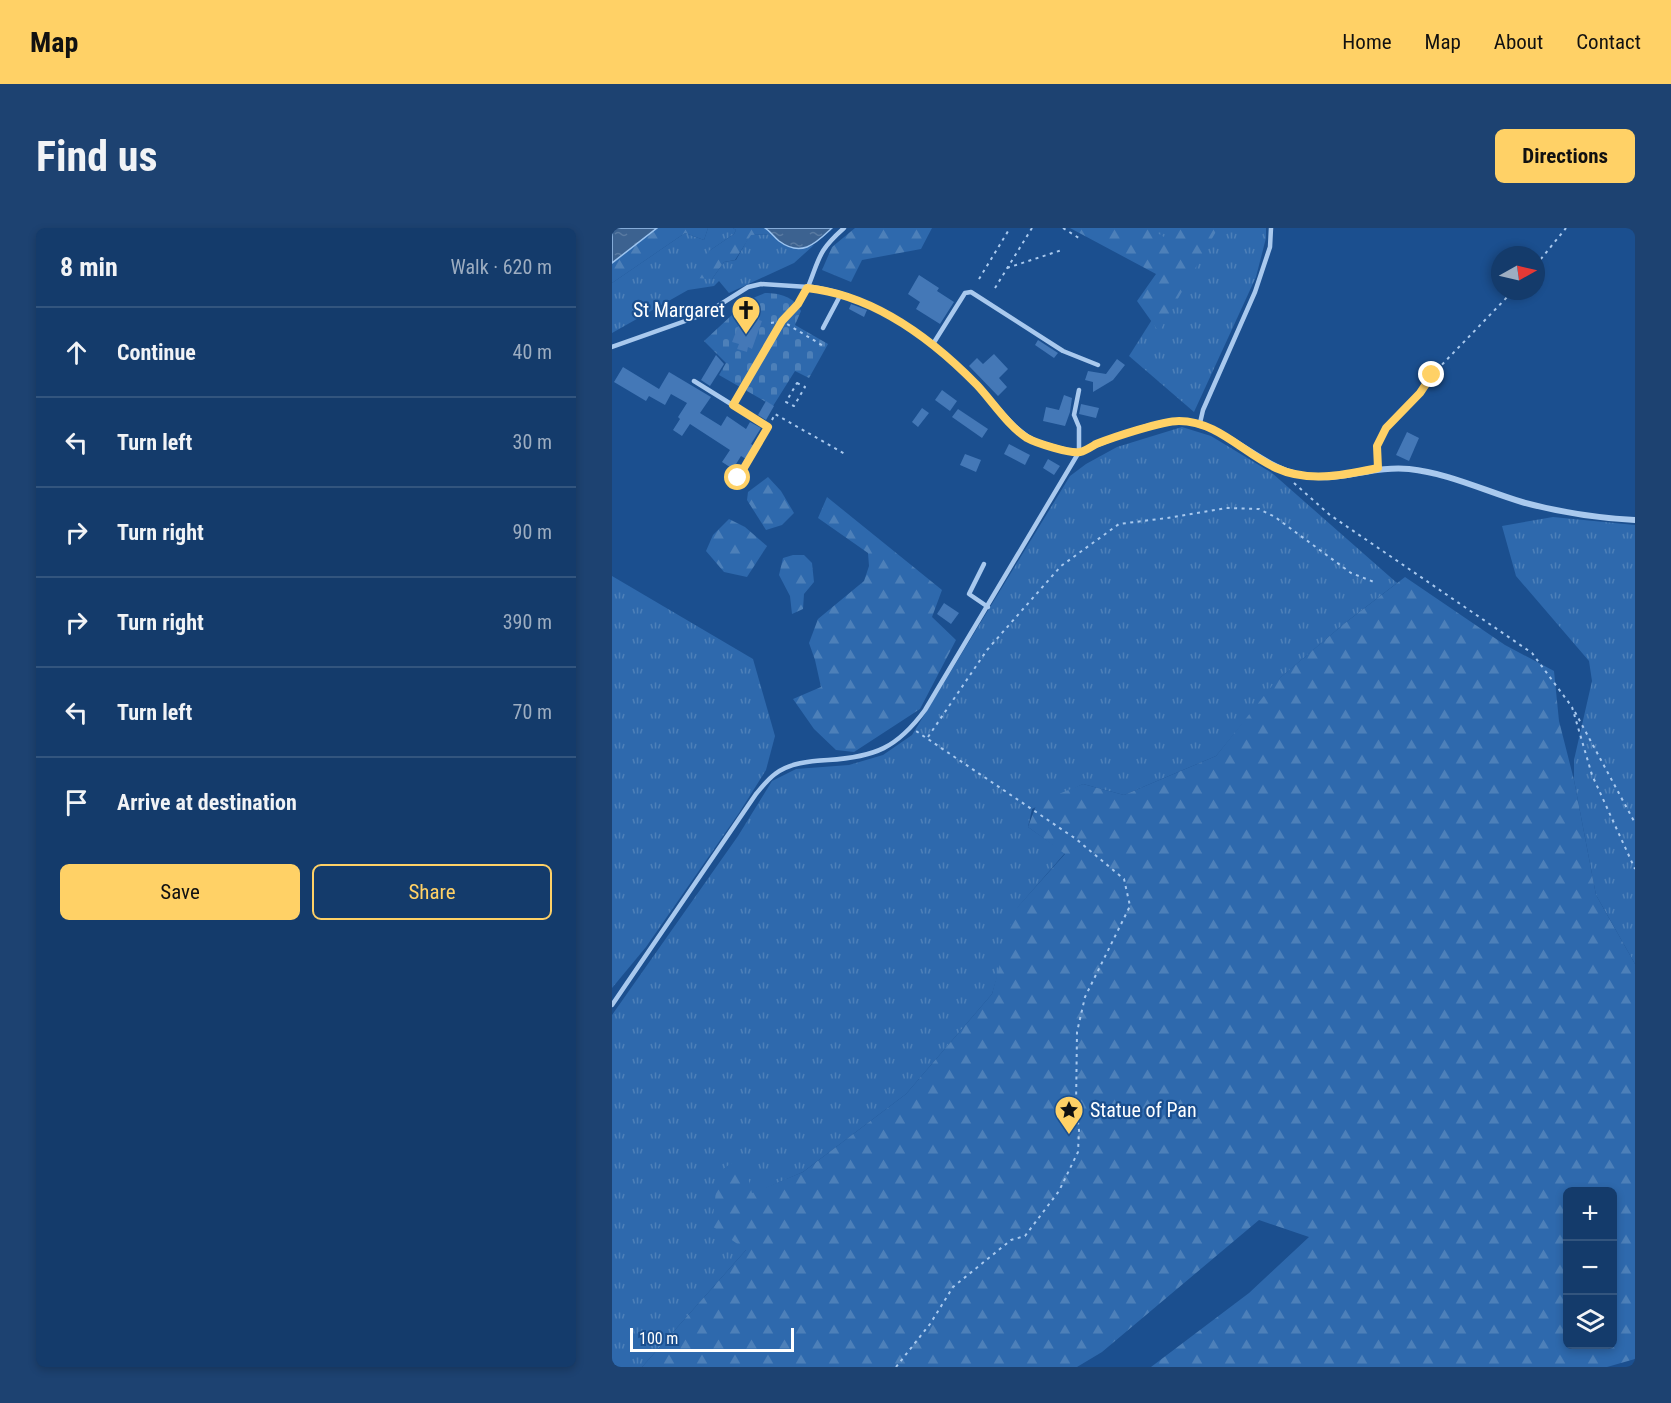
<!DOCTYPE html>
<html lang="en">
<head>
<meta charset="utf-8">
<style>
	:root { --surface:#143b6b; --page:#1d4271; --text:#f1f3f6; --muted:#9dadc1; --line:#33557e; --accent:#ffd166 }
	body { margin:0; font-family:"Roboto Condensed",sans-serif; background:var(--page); color:var(--text) }
	.controls { position:absolute; right:18px; bottom:18px; display:grid; overflow:hidden; border-radius:9px; box-shadow:0 3px 9px #0003 }
	.controls button { width:54px; height:54px; display:grid; place-items:center; padding:0; border:0; border-bottom:2px solid var(--line); background:var(--surface); color:var(--text); font:30px sans-serif }
	.compass { position:absolute; left:879px; top:18px; width:54px; height:54px; border-radius:50%; background:var(--surface); box-shadow:0 3px 9px #0003; rotate:82deg }
	.scale { position:absolute; left:18px; bottom:15px; width:164px; box-sizing:border-box; padding-left:6px; border:3px solid #fff; border-top:0; font-size:16px; line-height:21px; white-space:nowrap; color:#fff; -webkit-text-stroke:4px #1b4f8f; paint-order:stroke }
	.stop { position:absolute; width:18px; height:18px; margin:-14px; border:4px solid #ffd166; border-radius:50%; background:#fff }
	.stop.end { background:#ffd166; border-color:#fff; box-shadow:0 2px 6px #0008 }
	.list { margin:0; padding:0; list-style:none }
	h2 { display:flex; justify-content:space-between; align-items:center; height:78px; margin:0; padding:0 24px; font-size:26px }
	h2 small { font-size:20px; font-weight:400; color:var(--muted) }
	.list li { display:grid; grid-template-columns:39px 1fr auto; gap:18px; align-items:center; box-sizing:border-box; height:90px; padding:0 24px; border-top:2px solid var(--line) }
	.list b { display:block; font-size:22px; white-space:nowrap }
	.list em { font-size:20px; font-style:normal; color:var(--muted) }
	.actions { display:flex; gap:12px; padding:18px 24px }
	.actions a { flex:1; padding:14px 0; border:2px solid var(--accent); border-radius:9px; text-align:center; font-size:21px; color:var(--accent) }
	.actions .main { background:var(--accent); color:#111 }
	.icon { flex:none; width:33px; height:33px; fill:none; stroke:currentColor; stroke-width:2; stroke-linecap:round; stroke-linejoin:round }
	.map { position:relative; flex:none; width:1023px; height:1139px; overflow:hidden; border-radius:9px }
	header { display:flex; align-items:center; gap:36px; box-sizing:border-box; height:84px; padding:0 30px; background:var(--accent); color:#111 }
	header strong { font-size:28px }
	nav { display:flex; gap:33px; margin-inline-start:auto; font-size:21px }
	.intro { display:flex; align-items:center; justify-content:space-between; box-sizing:border-box; height:144px; padding:0 36px }
	h1 { margin:0; font-size:42px }
	.button { padding:15px 27px; border-radius:9px; background:var(--accent); color:#111; font-size:21px; font-weight:700 }
	main { display:flex; gap:36px; padding:0 36px }
	aside { flex:1; background:var(--surface); border-radius:9px; box-shadow:0 3px 9px #0003 }
	.map>svg:first-child { display:block }
	.grass { fill:url(#grass-tufts) }
	.forest { fill:url(#forest-firs); fill-rule:evenodd }
	.cemetery { fill:url(#cemetery-stones) }
	.water { fill:url(#water-ripples); stroke:#9cc4f0; stroke-width:1.5 }
	.building { fill:#4478b7 }
	.lines { fill:none; stroke-linecap:round; stroke-linejoin:round }
	.path { stroke:#a9c9ee; stroke-width:2; stroke-dasharray:3 4.5; stroke-linecap:butt }
	.lane { stroke:#a9c9ee; stroke-width:4.5 }
	.street { stroke:#a9c9ee; stroke-width:6 }
	.route { stroke:#ffd166; stroke-width:8 }
	.labels { text-anchor:middle; dominant-baseline:central; stroke-width:4.5; stroke-linejoin:round; paint-order:stroke }
	.poi-label { font-size:20px; fill:#fff; stroke:#1b4f8f; text-anchor:end }
</style>
</head>
<body>
<header>
<strong>Map</strong>
<nav><a>Home</a><a>Map</a><a>About</a><a>Contact</a></nav>
</header>
<div class="intro"><h1>Find us</h1><a class="button">Directions</a></div>
<main>
<aside>
<h2>8 min<small>Walk · 620 m</small></h2>
<ul class="list">
<li><svg class="icon" aria-label="ahead" viewBox="0 0 24 24"><path d="M12 20V5M6 11l6-6 6 6"/></svg><div><b>Continue</b></div><em>40 m</em></li>
<li><svg class="icon" aria-label="left" viewBox="0 0 24 24"><path d="M17 20v-9H6M10 6l-5 5 5 5"/></svg><div><b>Turn left</b></div><em>30 m</em></li>
<li><svg class="icon" aria-label="right" viewBox="0 0 24 24"><path d="M7 20v-9h11M14 6l5 5-5 5"/></svg><div><b>Turn right</b></div><em>90 m</em></li>
<li><svg class="icon" aria-label="right" viewBox="0 0 24 24"><path d="M7 20v-9h11M14 6l5 5-5 5"/></svg><div><b>Turn right</b></div><em>390 m</em></li>
<li><svg class="icon" aria-label="left" viewBox="0 0 24 24"><path d="M17 20v-9H6M10 6l-5 5 5 5"/></svg><div><b>Turn left</b></div><em>70 m</em></li>
<li><svg class="icon" aria-label="arrive" viewBox="0 0 24 24"><path d="M6 21V4h12l-3 4 3 4H6"/></svg><div><b>Arrive at destination</b></div></li>
</ul>
<div class="actions"><a class="main">Save</a><a>Share</a></div>
</aside>
<div class="map">
<svg width="1023" height="1139" viewBox="0 0 1023 1139">
	<defs>
		<pattern id="grass-tufts" width="24" height="20" patternUnits="userSpaceOnUse" patternTransform="scale(1.5)"><rect width="24" height="20" fill="#2e69ad"/><path d="M3 7l-1-3M5 7V3M7 7l1-3M15 17l-1-3M17 17v-4M19 17l1-3" fill="none" stroke="#4d80b9"/></pattern>
		<pattern id="forest-firs" width="22" height="20" patternUnits="userSpaceOnUse" patternTransform="scale(1.5)"><rect width="22" height="20" fill="#2e69ad"/><path d="M5 1l3.5 6h-7zM16 11l3.5 6h-7z" fill="#4d80b9"/></pattern>
		<pattern id="cemetery-stones" width="16" height="16" patternUnits="userSpaceOnUse" patternTransform="scale(1.5)"><rect width="16" height="16" fill="#2e69ad"/><path d="M2 7V4a2 2 0 0 1 4 0v3zM10 15v-3a2 2 0 0 1 4 0v3z" fill="#4d80b9"/></pattern>
		<pattern id="water-ripples" width="26" height="14" patternUnits="userSpaceOnUse" patternTransform="scale(1.5)"><rect width="26" height="14" fill="#3c6290"/><path d="M2 4q2-2 4 0t4 0M15 11q2-2 4 0t4 0" fill="none" stroke="#597aa1"/></pattern>
	</defs>
	<rect width="100%" height="100%" fill="#1b4f8f"/>
	<!-- grass -->
	<g class="grass">
		<path d="M96 0H121L124 2 122 6 97 23 100 51 112 34 124 32 138 7 161 6 166 12 192 20 202 17 182 35 117 65 107 53 102 58 76 62 0 105V55L73 5 92 12Z"/>
		<path d="M519 0H581L569 21Z"/>
		<path d="M598 0H654V10L644 49 582 184 517 128Z"/>
		<path d="M570 199 599 208 660 245 785 355 733 395 668 450 604 528 512 567 471 556 420 581 416 599 453 625 406 679 380 766 294 866 191 944 140 966 134 1022 30 1139H0V787L126 608 160 553 184 541 237 537 271 527 300 507 458 248 474 236 505 219Z"/>
		<path d="M941 289 1023 297V736L984 667 962 552V532L980 453 977 433 904 348 890 298Z"/>
		<path d="M0 348 141 431 163 508 154 542 127 585 34 719 0 760Z"/>
	</g>
	<!-- forest -->
	<g class="forest">
		<path d="M45 0H96L92 12 73 5 0 55V35Z"/>
		<path d="M121 0H153L161 6 139 7 123 32 112 34 100 51 84 50 97 23 122 6 124 2Z"/>
		<path d="M243 0H320L309 21 250 32 239 54 210 42 220 19Z"/>
		<path d="M458 0H537L557 12 565 0H606L547 104 525 73 544 46Z"/>
		<path d="M156 249 169 263 182 285 170 297 154 302 135 272 136 264Z"/>
		<path d="M215 269 330 362 320 389 344 412 308 481 242 524 224 522 202 501 181 471 209 459 203 432 197 415 206 391 252 353 257 338 256 325 206 290Z"/>
		<path d="M117 291 133 299 155 318 135 349 112 344 94 323 101 307Z"/>
		<path d="M181 327H192L200 335 202 354 192 366 191 381 180 386 178 368 167 347 171 330Z"/>
		<path d="M793 349 893 417 942 443 947 493 962 552 984 667 1023 736V1131L995 1139H539L637 1065 697 1009 647 992 490 1124 465 1139H30L134 1022 100 998 106 945 118 936 132 934 140 965 191 944 294 866 380 766 402 683 453 626 416 599 425 575 471 556 512 567 604 528 663 454 733 395ZM956 964H1000V1116H956Z"/>
	</g>
	<!-- cemetery -->
	<path class="cemetery" d="M153 65C167 65 183 69 189 83L183 97 216 116 197 150 183 143 161 178 107 147 114 135 92 113 136 72Z"/>
	<!-- water -->
	<g class="water">
		<path d="M0 0H45L0 35Z"/>
		<path d="M153 0H220C204 15 190 30 167 13 162 9 159 4 153 0Z"/>
	</g>
	<!-- building -->
	<g class="building">
		<path d="M307 47 327 60 325 63 342 74 328 96 304 81 308 74 296 66Z"/>
		<path d="M239 76 255 82 252 89 237 81Z"/>
		<path d="M139 80 149 84 147 92 150 93 140 121 136 119 135 124 125 121 127 116 120 114 131 86 136 88Z"/>
		<path d="M426 112 446 125 442 130 423 117Z"/>
		<path d="M382 126 396 141 387 150 395 159 386 168 357 138 365 130 371 136Z"/>
		<path d="M104 127 112 136 98 158 89 152Z"/>
		<path d="M505 131 513 137 501 152 481 164V154L473 152 476 143 494 146Z"/>
		<path d="M11 139 47 161 57 144 99 169 88 185 109 198 115 188 134 201 138 194 149 200 139 216 142 218 134 231 129 228 121 241 110 234 118 222 78 196 70 208 61 202 68 191 66 189 75 175 59 166 53 177 37 168 34 173 2 154Z"/>
		<path d="M330 162 345 173 338 183 323 172Z"/>
		<path d="M452 167 460 170 458 184 453 198 431 193 434 179 447 182Z"/>
		<path d="M154 173 162 178 154 192 146 187Z"/>
		<path d="M469 176 487 180 484 190 467 186Z"/>
		<path d="M310 180 317 185 306 199 300 194Z"/>
		<path d="M346 181 376 201 370 210 340 189Z"/>
		<path d="M795 204 807 210 797 233 784 227Z"/>
		<path d="M397 216 418 227 413 237 392 226Z"/>
		<path d="M353 226 369 232 364 244 348 237Z"/>
		<path d="M436 231 448 238 442 247 431 240Z"/>
		<path d="M332 375 347 385 339 396 325 386Z"/>
	</g>
	<g class="lines">
		<!-- path -->
		<g class="path">
			<path d="M451 0 470 12"/>
			<path d="M924 37 954 0"/>
			<path d="M395 40 450 22"/>
			<path d="M367 51 398 0"/>
			<path d="M383 60 420 0"/>
			<path d="M159 95 170 93 181 82"/>
			<path d="M185 155 193 159 182 178 174 174Z"/>
			<path d="M124 172 170 93 213 119"/>
			<path d="M160 192 163 186 233 226"/>
			<path d="M766 233 765 218 774 200 808 165 820 147 901 63"/>
			<path d="M126 250 152 205"/>
			<path d="M682 255 718 287 920 425 960 479 980 547 1023 641"/>
			<path d="M963 484 1023 595"/>
			<path d="M316 509 375 422 449 338 507 296 555 290 614 280 647 281 663 289 739 345 762 354"/>
			<path d="M284 1139 318 1096 341 1059 399 1012 413 1008 447 963 466 924 467 902 464 879 465 804 473 769 518 678 512 651 464 611 304 503"/>
		</g>
		<!-- lane -->
		<g class="lane">
			<path d="M211 100 229 66"/>
			<path d="M321 116 353 65 359 64 451 123 486 137"/>
			<path d="M0 119 93 86 136 59 149 56 196 59C208 29 206 23 232 0"/>
			<path d="M82 153 156 199"/>
			<path d="M588 195 591 182 643 64 658 19 659 0"/>
			<path d="M372 336 357 366 376 379"/>
			<path d="M0 777 144 566C150 559 156 551 163 546 177 535 198 533 216 532 263 529 285 520 313 482L467 224V199L462 187 467 162"/>
		</g>
		<!-- street -->
		<path class="street" d="M186 76 196 59C262 68 321 111 366 158 382 175 403 206 425 214 437 218 452 223 465 224 472 224 479 218 486 216 505 208 549 192 569 193 612 196 643 235 684 246 720 257 759 237 797 241 836 245 873 263 910 274 946 284 986 290 1023 292"/>
	</g>
	<g class="lines">
		<!-- route -->
		<path class="route" d="M126 250 156 199 121 177 170 93 186 76 195 60C262 67 320 111 365 157 380 173 397 199 415 210 424 215 458 226 468 224 473 223 479 219 484 216 502 209 550 193 567 193 605 193 631 225 664 240 697 255 732 247 766 240L765 218 774 200 808 165 820 147"/>
	</g>
	<!-- icons -->
	<defs>
		<g id="church-pin" transform="scale(1.5)"><path d="M0 17L-7.5 6A9.5 9.5 0 1 1 7.5 6Z" fill="#ffd166" stroke="#1b4f8f"/><path d="M-1.2-6h2.4v3.5h3.3v2.4h-3.3V6h-2.4V-.1h-3.3v-2.4h3.3Z" fill="#111"/></g>
		<g id="sight-pin" transform="scale(1.5)"><path d="M0 17L-7.5 6A9.5 9.5 0 1 1 7.5 6Z" fill="#ffd166" stroke="#1b4f8f"/><path d="M0-6L1.8-2.2L6-1.7L2.9 1.2L3.7 5.4L0 3.3L-3.7 5.4L-2.9 1.2L-6-1.7L-1.8-2.2Z" fill="#111"/></g>
	</defs>
	<g fill-rule="evenodd">
		<use href="#church-pin" x="134" y="82"/>
		<use href="#sight-pin" x="457" y="882"/>
	</g>
	<g class="labels">
		<!-- poi labels -->
		<g class="poi-label">
			<text x="113" y="82">St Margaret</text>
			<text x="478" y="882" text-anchor="start">Statue of Pan</text>
		</g>
	</g>
</svg>
<div class="controls">
<button>+</button>
<button>−</button>
<button><svg class="icon" aria-label="layers" viewBox="0 0 24 24"><path d="M12 4l9 5-9 5-9-5zM3 14l9 5 9-5"/></svg></button>
</div>
<svg class="compass" viewBox="-18 -18 36 36"><path d="M0-13l5 13h-10z" fill="#e53935"/><path d="M0 13l5-13h-10z" fill="#9dadc1"/></svg>
<div class="scale">100 m</div>
<div class="stop" style="left:126px;top:250px"></div>
<div class="stop end" style="left:820px;top:147px"></div>
</div>
</main>
</body>
</html>
